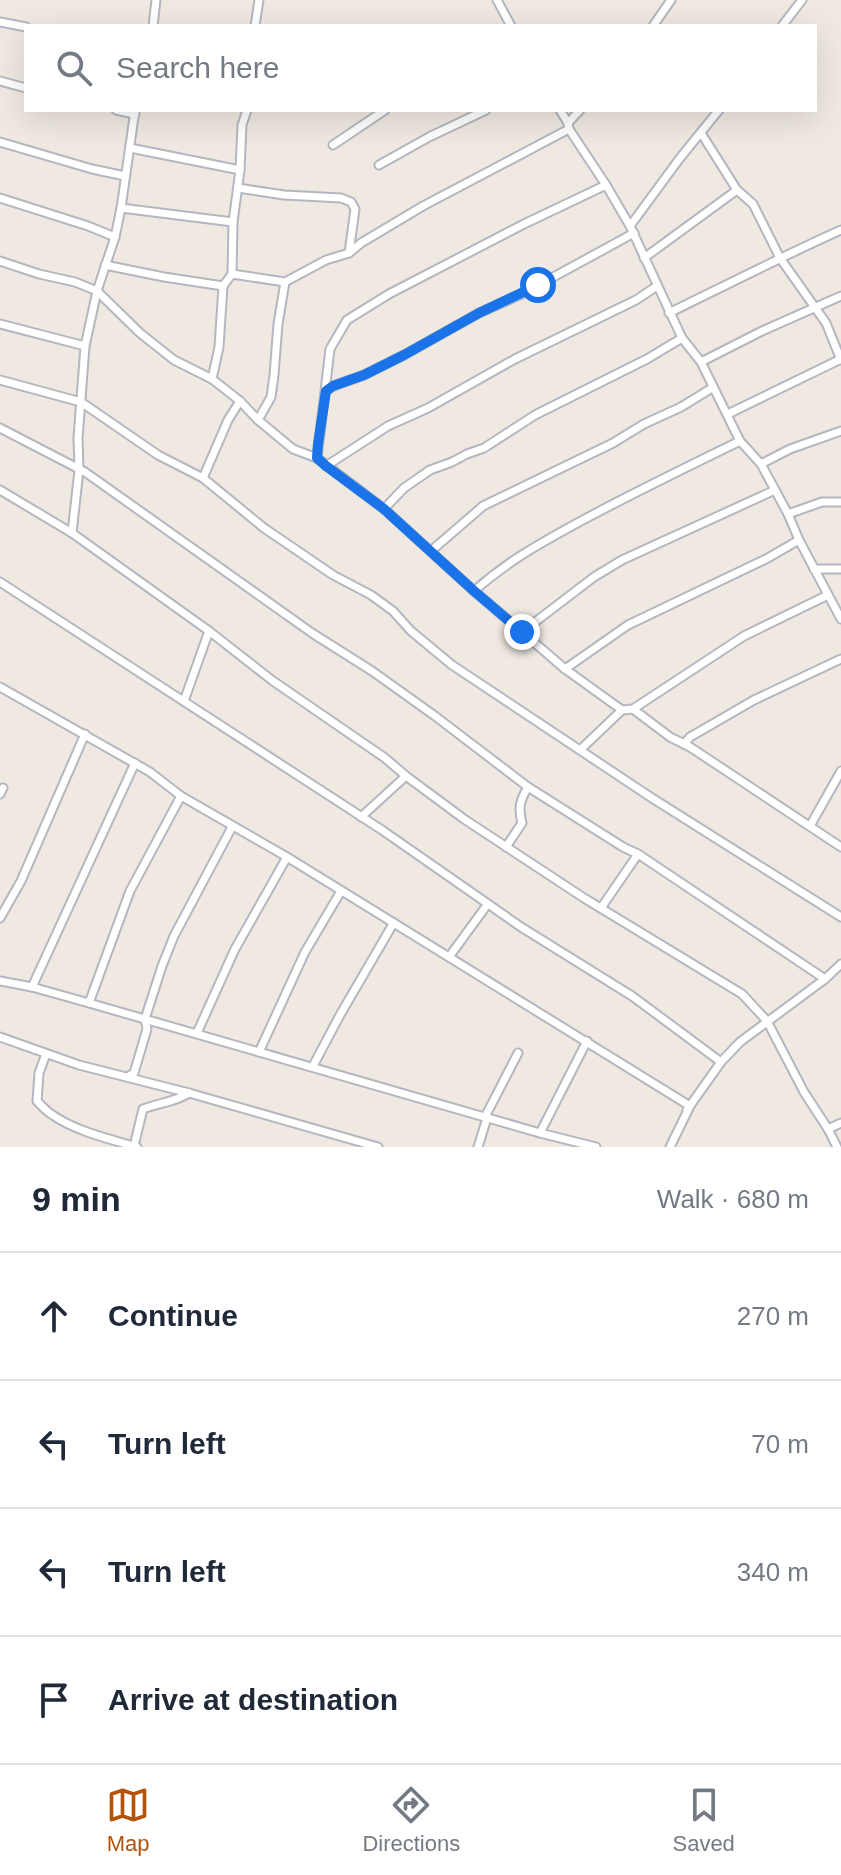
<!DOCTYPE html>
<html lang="en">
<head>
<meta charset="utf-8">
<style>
	:root { --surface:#fff; --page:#f6f6f7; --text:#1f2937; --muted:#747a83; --line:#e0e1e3; --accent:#b45309 }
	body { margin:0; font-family:Helvetica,sans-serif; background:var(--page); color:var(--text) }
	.stop { position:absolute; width:24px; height:24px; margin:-18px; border:6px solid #1a73e8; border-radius:50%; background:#fff }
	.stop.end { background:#1a73e8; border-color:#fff; box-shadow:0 2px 8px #0008 }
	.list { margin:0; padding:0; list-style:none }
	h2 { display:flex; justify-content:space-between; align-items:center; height:104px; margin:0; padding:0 32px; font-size:34px }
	h2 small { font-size:26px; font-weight:400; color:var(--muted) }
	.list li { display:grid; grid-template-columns:52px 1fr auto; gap:24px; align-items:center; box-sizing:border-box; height:128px; padding:0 32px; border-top:2px solid var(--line) }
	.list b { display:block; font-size:30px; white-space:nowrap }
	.list em { font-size:26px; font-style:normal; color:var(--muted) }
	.icon { flex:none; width:44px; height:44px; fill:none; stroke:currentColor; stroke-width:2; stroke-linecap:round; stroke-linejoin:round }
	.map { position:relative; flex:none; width:841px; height:1147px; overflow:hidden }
	.search { position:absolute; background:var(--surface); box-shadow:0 8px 32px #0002; left:24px; right:24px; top:24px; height:88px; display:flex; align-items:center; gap:20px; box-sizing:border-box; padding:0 28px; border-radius:0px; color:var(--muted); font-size:30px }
	.sheet { height:616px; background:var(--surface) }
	nav { display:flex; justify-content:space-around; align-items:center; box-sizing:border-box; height:112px; border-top:2px solid var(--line); background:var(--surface); font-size:22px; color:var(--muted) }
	nav a { display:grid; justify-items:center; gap:4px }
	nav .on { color:var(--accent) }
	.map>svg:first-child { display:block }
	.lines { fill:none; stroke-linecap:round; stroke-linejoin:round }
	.minor-casing { stroke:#b4b7c1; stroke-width:11 }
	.minor { stroke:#fff; stroke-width:7 }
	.route { stroke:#1a73e8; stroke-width:10 }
</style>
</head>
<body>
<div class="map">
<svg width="841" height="1147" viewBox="0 0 841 1147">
	<rect width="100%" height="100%" fill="#efe9e1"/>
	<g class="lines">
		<!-- minor casing -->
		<g class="minor-casing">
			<g id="minor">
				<path d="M497 0 511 26"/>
				<path d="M0 22 26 27"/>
				<path d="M153 26 156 0"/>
				<path d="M255 26 259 0"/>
				<path d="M653 26 671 0"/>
				<path d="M782 26 802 0"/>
				<path d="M0 81 26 88"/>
				<path d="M116 110 135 114"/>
				<path d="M560 110 568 123 569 129 606 185 630 226 682 338 701 362 740 441 761 464 788 514 799 540 841 619"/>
				<path d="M568 123 580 110"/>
				<path d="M701 133 737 190 753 204 780 258 826 323 841 360"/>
				<path d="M0 142 92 169 125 176"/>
				<path d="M333 145 385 110"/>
				<path d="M130 148 240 170"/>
				<path d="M379 165 429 137 486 110"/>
				<path d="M238 188 284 195 341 198 351 202 355 209 349 253"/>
				<path d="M0 198 88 226 115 237 121 208 135 110"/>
				<path d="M121 208 233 222"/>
				<path d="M630 226 680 158 719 110"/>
				<path d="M644 258 737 190"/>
				<path d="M0 261 39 274 75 282 97 291 140 333 174 360 212 379 240 401 258 420 293 449 317 458 384 509 474 591 543 650 565 669 622 710 633 709 670 737 690 747 841 847"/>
				<path d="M105 265 164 277 223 286 232 274 233 222 240 170 242 125 247 110"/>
				<path d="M232 274 285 282 278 324 274 375 271 397 258 420"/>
				<path d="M285 282 326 260 349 253 361 243 423 206 569 129"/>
				<path d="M669 313C726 285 783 256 841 230"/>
				<path d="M0 324 85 346"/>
				<path d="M701 362 762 331 841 296"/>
				<path d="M212 379 219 347 223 286"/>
				<path d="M0 380 81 402 158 455 203 478 264 528 333 575 371 595 393 611 411 631 452 665 652 798 841 917"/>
				<path d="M326 391 333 386 364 375 404 355 479 313 524 293 634 233"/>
				<path d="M728 414 841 359"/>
				<path d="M0 428 85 472 312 633 372 671 435 716 528 787 623 847 638 854 825 979"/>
				<path d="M317 458 330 349 347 320 389 294 524 224 606 185"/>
				<path d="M761 464 790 449 841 431"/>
				<path d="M326 466 388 426 428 408 515 359 636 300 657 286"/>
				<path d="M203 478 228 420 240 401"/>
				<path d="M0 490 72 533 209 631 273 681 385 758 406 776 464 819 584 898 742 994 767 1021 804 1092 828 1129 837 1147"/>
				<path d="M384 509 404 488 430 470 452 462 467 454 484 448 535 415 647 359 682 338"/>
				<path d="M788 514 822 502H841"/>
				<path d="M72 533 79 470 78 438 85 346 97 291 115 237"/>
				<path d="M431 551 483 506 613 443 644 424 681 407 712 388"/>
				<path d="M814 569H841"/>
				<path d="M0 582 382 830 521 927 632 996 721 1062 687 1110"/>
				<path d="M474 591C509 560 541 543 581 521 633 493 687 467 740 441"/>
				<path d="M522 632 594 577 622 560 775 490"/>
				<path d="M565 669 628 625 766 559 799 540"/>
				<path d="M0 687 150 772 181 796 287 857 690 1106"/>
				<path d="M184 701 209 631"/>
				<path d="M633 709 744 636 828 595"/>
				<path d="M684 744 690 737 754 700 841 659"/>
				<path d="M580 750 622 710"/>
				<path d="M0 794 3 788"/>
				<path d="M361 817 406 776"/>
				<path d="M810 826 841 771"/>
				<path d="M506 847 522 823C518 808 520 800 528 787"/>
				<path d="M601 908 638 854"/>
				<path d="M0 918 21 881 85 734"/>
				<path d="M449 957 487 905"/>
				<path d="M0 981 32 987 89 1003 540 1133 596 1147"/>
				<path d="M32 987 135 763"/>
				<path d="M89 1003 130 891 181 796"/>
				<path d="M197 1033 235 949 287 857"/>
				<path d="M0 1037 79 1065 189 1093 378 1147"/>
				<path d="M259 1052 305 952 341 891"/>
				<path d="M46 1054 39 1073 37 1101C41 1105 46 1111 51 1114 75 1131 109 1139 137 1147"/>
				<path d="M720 1063 740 1042 825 979 841 964"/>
				<path d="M313 1066 340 1015 393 924"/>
				<path d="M129 1076 134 1073 147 1029 145 1019 162 966 174 936 232 827"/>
				<path d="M485 1117 518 1053"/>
				<path d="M828 1129 841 1123"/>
				<path d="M540 1133 587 1041"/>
				<path d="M134 1146 143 1109C159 1103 175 1102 189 1093"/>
				<path d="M478 1147 487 1118"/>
				<path d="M670 1147 690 1106"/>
			</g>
		</g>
		<!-- minor -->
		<use href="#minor" class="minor"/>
	</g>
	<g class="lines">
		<!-- route -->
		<path class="route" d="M522 632 474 591 384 509 326 466 317 458 318 444 326 391 333 386 364 375 404 355 479 313 538 285"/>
	</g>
</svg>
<div class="stop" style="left:538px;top:285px"></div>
<div class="stop end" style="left:522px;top:632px"></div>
<div class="search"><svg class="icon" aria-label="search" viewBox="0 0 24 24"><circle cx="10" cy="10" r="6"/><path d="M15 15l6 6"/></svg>Search here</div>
</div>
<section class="sheet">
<h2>9 min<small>Walk · 680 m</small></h2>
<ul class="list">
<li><svg class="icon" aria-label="ahead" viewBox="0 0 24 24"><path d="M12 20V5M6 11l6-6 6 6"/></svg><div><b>Continue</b></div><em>270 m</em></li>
<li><svg class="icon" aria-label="left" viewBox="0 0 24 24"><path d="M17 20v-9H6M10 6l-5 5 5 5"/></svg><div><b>Turn left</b></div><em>70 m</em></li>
<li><svg class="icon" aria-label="left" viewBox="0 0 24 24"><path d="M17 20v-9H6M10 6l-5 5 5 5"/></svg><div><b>Turn left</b></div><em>340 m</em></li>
<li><svg class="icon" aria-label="arrive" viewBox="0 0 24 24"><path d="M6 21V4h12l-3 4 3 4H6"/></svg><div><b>Arrive at destination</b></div></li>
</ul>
</section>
<nav>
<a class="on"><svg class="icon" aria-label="map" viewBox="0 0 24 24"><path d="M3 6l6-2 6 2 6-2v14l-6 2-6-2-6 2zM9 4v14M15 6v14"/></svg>Map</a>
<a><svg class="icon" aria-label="directions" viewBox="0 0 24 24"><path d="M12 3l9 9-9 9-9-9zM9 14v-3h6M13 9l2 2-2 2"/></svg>Directions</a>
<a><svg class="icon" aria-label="saved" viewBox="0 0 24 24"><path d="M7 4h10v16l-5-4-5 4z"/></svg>Saved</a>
</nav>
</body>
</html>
